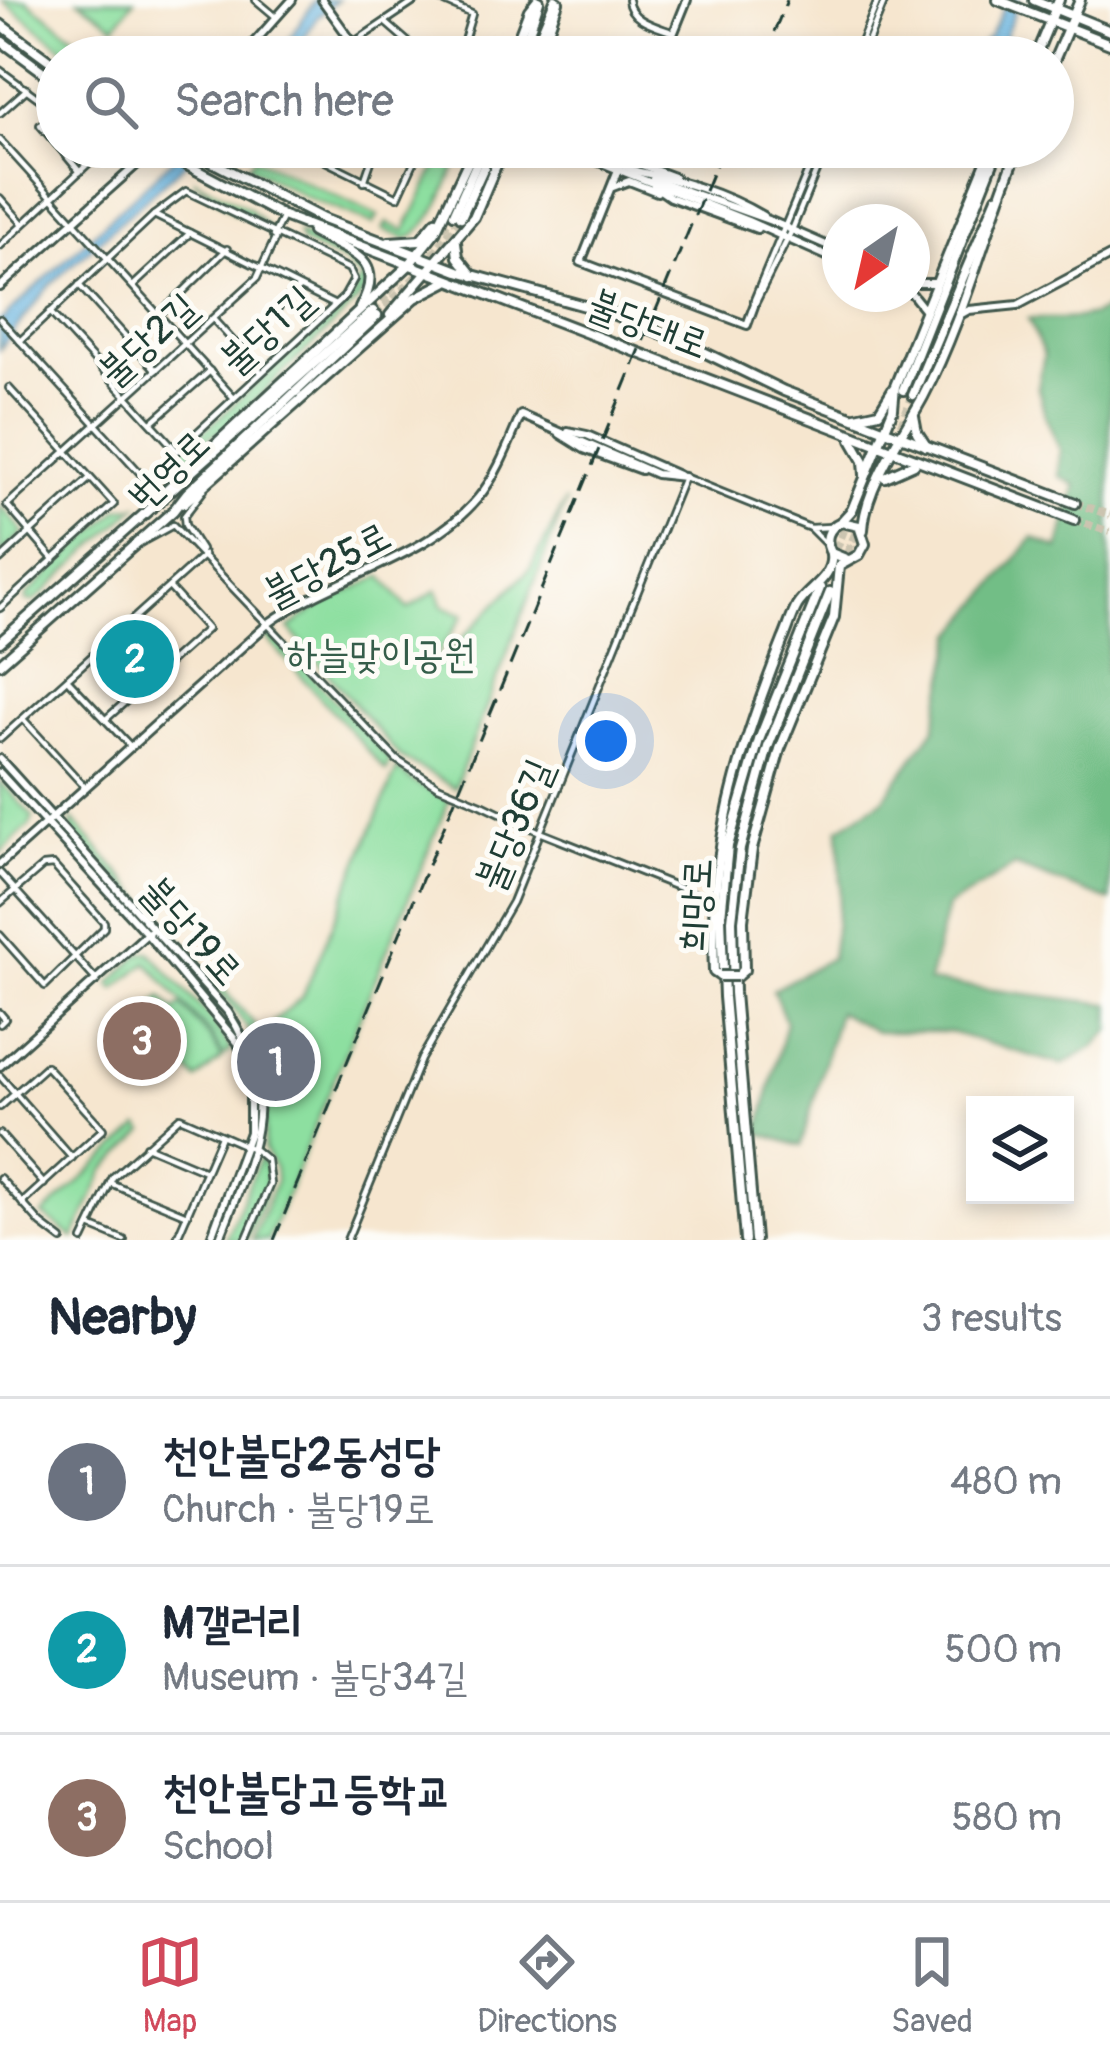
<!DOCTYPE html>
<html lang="en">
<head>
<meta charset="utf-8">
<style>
	:root { --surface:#fff; --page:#f2f2f3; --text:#1f2937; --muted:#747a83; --line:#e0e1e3; --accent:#d1495b }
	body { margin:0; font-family:Pangolin,"Poor Story",sans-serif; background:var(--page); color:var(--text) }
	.controls { position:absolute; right:36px; bottom:36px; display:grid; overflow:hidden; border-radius:0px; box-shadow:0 6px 18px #0003 }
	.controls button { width:108px; height:108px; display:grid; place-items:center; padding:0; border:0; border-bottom:3px solid var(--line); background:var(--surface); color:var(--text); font:60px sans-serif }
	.compass { position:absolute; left:822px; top:204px; width:108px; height:108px; border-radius:50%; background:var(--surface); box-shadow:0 6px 18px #0003; rotate:214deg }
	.you { position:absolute; left:606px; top:741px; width:42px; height:42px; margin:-30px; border:9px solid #fff; border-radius:50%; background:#1a73e8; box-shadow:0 0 0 18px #1a73e833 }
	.badge { display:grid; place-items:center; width:78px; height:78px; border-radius:50%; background:var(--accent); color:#fff; font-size:39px; font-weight:700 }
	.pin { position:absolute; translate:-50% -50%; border:6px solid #fff; box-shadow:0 3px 12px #0006 }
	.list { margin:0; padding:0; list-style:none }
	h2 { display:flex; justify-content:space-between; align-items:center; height:156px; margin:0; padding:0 48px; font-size:51px }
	h2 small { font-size:39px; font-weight:400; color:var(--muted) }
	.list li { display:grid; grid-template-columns:78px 1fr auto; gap:36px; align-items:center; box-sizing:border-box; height:168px; padding:0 48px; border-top:3px solid var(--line) }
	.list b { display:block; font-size:45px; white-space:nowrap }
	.list p { margin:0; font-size:39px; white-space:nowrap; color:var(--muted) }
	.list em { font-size:39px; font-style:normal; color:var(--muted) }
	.icon { flex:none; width:66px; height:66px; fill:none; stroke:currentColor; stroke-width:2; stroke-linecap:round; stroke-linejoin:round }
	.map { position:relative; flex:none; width:1110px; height:1240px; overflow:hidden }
	.search { position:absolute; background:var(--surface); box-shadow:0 6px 18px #0003; left:36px; right:36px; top:36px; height:132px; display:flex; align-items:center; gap:30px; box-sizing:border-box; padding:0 42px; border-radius:66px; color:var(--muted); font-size:45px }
	.sheet { height:660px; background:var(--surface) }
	nav { display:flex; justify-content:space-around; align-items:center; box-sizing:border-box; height:168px; border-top:3px solid var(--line); background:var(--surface); font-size:33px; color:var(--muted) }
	nav a { display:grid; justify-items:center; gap:6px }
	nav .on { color:var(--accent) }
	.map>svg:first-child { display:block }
	.green { fill:#8ddfa0; stroke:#568e6a; stroke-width:3 }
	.forest { fill:#72be86; stroke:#487e5d; stroke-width:3 }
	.water { fill:#66b2df; stroke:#42788a; stroke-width:3 }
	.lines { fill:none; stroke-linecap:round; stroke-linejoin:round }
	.secondary-tunnel { stroke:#cbc4b0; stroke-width:8; stroke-dasharray:8 4; stroke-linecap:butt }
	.minor-casing { stroke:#3f564b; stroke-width:10 }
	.tertiary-casing { stroke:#3f564b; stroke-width:12 }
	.secondary-casing { stroke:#3f564b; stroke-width:14 }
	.minor { stroke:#fff; stroke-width:4.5 }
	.tertiary { stroke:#fff; stroke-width:6 }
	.secondary { stroke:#fff; stroke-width:8 }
	.rail { stroke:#1f3d34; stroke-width:3; stroke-dasharray:18 9; stroke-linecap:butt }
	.minor-bridge-casing { stroke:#3f564b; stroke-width:10; stroke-linecap:butt }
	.secondary-bridge-casing { stroke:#3f564b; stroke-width:14; stroke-linecap:butt }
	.minor-bridge { stroke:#fff; stroke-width:4.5 }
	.secondary-bridge { stroke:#fff; stroke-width:8 }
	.labels { text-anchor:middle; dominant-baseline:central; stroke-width:10; stroke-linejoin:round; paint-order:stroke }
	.street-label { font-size:39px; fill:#1f3d34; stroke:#fdfcf7 }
	.park-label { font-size:39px; fill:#355d4a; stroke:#fdfcf7 }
</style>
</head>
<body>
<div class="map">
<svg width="1110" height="1240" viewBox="0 0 1110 1240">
	<rect width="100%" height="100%" fill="#fdfcf7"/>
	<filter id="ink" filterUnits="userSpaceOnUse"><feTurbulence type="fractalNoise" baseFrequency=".00833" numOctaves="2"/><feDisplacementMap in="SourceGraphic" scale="24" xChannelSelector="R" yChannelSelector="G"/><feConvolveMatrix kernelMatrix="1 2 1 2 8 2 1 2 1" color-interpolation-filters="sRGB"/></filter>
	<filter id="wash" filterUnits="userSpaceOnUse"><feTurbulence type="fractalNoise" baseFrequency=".004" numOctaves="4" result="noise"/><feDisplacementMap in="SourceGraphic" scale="48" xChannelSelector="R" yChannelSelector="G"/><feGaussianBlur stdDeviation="2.7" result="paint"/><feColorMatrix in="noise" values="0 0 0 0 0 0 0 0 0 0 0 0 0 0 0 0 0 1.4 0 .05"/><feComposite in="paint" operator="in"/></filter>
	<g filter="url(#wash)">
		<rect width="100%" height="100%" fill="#f6e6cf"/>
		<!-- green -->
		<g class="green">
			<path d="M2 0H26L96 52 92 57H75Z"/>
			<path d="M79 0H134L115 26Z"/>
			<path d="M446 147H463C450 177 437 224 407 239L383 229 387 223 405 231Z"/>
			<path d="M254 158 378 216 373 224 306 197 248 166Z"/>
			<path d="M193 179 249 209 270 229 257 222V218L235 214Z"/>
			<path d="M298 233 355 260 366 276 358 275 344 262 302 243Z"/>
			<path d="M366 280 365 291 356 303 222 431 207 438 177 466 183 450 353 297 359 281Z"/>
			<path d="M566 501 455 788 400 757 289 628 323 604 382 576 408 609 437 590 443 606 464 615 437 655 435 666 530 569Z"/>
			<path d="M0 505 24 532 0 555Z"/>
			<path d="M137 506 34 602 26 601 27 595 119 509Z"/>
			<path d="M271 631 390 761 386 771 265 636Z"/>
			<path d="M397 769 413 782 449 800 268 1240H252L276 1181 275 1169 264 1149 266 1099 253 1040 303 996Z"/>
			<path d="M0 781 33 817 30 825 0 853Z"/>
			<path d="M72 819 157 915 155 918 71 831Z"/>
			<path d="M169 928 256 1026 250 1032 230 1004 166 935Z"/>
			<path d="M150 952 211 1019 231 1050 224 1056 212 1036 147 962 115 989 110 984 140 954Z"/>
			<path d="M162 997 174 1011 181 1005 210 1038 222 1058 197 1080 140 1018Z"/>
			<path d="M140 1127 145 1132 105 1170 74 1238 43 1215Z"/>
			<path d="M260 1158C278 1182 255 1215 245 1240H225Z"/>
		</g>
		<!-- forest -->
		<path class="forest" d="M1110 304V630L1106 671 1110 672V901L1015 866 947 907 928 982 1110 1004V1030L1094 1047 1062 1065 950 1032H876L838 1012 801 1146 759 1133 786 1022 773 990 831 958 841 886 839 828 883 800 935 728 955 634 1033 538 1059 549 1076 485 1059 476 1060 450 1045 415 1038 388 1044 355 1028 319C1054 318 1092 324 1110 304Z"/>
		<!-- water -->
		<g class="water">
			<path d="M315 0H338L318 16 292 57H278Z"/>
			<path d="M1007 0H1019L1002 44 989 57H968L990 36Z"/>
			<path d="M186 147H203L50 285 0 349V321Z"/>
		</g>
	</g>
	<g filter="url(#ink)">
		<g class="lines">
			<!-- secondary-tunnel -->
			<g class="secondary-tunnel">
				<path d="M373 311 454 214"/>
				<path d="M377 316 418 274 461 217"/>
				<path d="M896 436 913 395"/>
				<path d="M1075 503 1110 515"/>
				<path d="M1074 520 1110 532"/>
				<path d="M832 560 849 518"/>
				<path d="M843 563 865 510"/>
			</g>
			<!-- minor casing -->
			<g class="minor-casing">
				<g id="minor">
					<path d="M256 0 275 16"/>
					<path d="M440 0 472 14 459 57"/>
					<path d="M628 0C630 21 656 26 674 33"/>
					<path d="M386 23 409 43 440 57"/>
					<path d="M341 57 353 43 417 0"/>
					<path d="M855 57 878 0"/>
					<path d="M862 57 885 0"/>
					<path d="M0 70 57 112 40 125 57 145"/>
					<path d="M0 113 27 89"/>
					<path d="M0 140 233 397"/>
					<path d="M59 147 80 172"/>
					<path d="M297 147 398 197 421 147"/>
					<path d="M364 182 376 147"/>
					<path d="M0 198 23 224"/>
					<path d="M154 215 335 305"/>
					<path d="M273 236 283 216"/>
					<path d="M0 246 106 147"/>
					<path d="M79 285 156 370"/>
					<path d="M133 286 190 233"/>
					<path d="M754 306 792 230 826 147"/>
					<path d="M754 306V300L818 147"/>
					<path d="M159 315 227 249"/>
					<path d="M0 319 161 496"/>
					<path d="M213 319 261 372"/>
					<path d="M20 341 154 215 186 191 349 269 354 279 344 297 177 451 50 312"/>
					<path d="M237 346 299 288"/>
					<path d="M152 422 210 371"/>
					<path d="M825 543 810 528 830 527"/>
					<path d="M138 544 173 525 397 760 438 786"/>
					<path d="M201 550 185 525 184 516 204 490"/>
					<path d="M0 560 90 478"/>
					<path d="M54 560 7 505 257 278 276 237"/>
					<path d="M0 608 114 504 9 388"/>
					<path d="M69 681 131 747"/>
					<path d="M23 719 84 786"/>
					<path d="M106 719 207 629 169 587"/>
					<path d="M0 739 204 555"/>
					<path d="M484 805 542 833 713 901"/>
					<path d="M0 873 97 981"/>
					<path d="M0 903 43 866 53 865 104 922V928L45 986 0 935"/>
					<path d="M0 1013 5 1019 0 1024"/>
					<path d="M0 1076 72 1158"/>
					<path d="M0 1107 46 1066 103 1129 22 1203"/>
					<path d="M0 1134 44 1184"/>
					<path d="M146 1146 205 1171"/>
					<path d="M0 1178 41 1224 62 1240"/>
					<path d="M110 1183 187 1215"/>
					<path d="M90 1226 124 1240"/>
					<path d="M83 1240 113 1177 180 1117 255 1150 267 1160 270 1184 246 1240"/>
					<path d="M176 1240 221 1136"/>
					<path d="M347 1240 421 1059 512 902 684 477 810 528"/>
				</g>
			</g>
			<!-- tertiary casing -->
			<g class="tertiary-casing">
				<g id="tertiary">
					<path d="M322 0 353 43 369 57"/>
					<path d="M241 57 292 0"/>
					<path d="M664 57 687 0"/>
					<path d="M136 147 142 160"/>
					<path d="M561 147 748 221 840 262"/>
					<path d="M577 147 636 171"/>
					<path d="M627 147 581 262 747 325 754 306"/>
					<path d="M629 147 639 164 674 177"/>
					<path d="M635 171C679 180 723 192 763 216"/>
					<path d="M653 179 771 221 840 251"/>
					<path d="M654 186 670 197 757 229"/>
					<path d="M613 187 629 181 657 192"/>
					<path d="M912 283H935"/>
					<path d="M0 287 142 160 169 156"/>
					<path d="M912 294 924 309"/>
					<path d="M960 315 969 310 1018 305 1110 256"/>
					<path d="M568 431 587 435 678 475"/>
					<path d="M560 434 584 449 641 470"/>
					<path d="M0 759 228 1012C283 1099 253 1153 219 1240"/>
					<path d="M0 773 147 934 238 1043 250 1081V1132L210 1240"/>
					<path d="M0 864 269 623C334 576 427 559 478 498 498 474 509 443 521 415L656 474 684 477"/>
					<path d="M0 1066 149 932"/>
				</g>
			</g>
			<!-- secondary casing -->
			<g class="secondary-casing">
				<g id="secondary">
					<path d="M998 0 1110 44"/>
					<path d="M1034 0 1110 31"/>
					<path d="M0 24 57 66"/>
					<path d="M0 40 57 82"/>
					<path d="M511 57 529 10 537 0"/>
					<path d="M521 57 539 1"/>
					<path d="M531 57 555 0"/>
					<path d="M539 57 558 2"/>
					<path d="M1035 57 1059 0"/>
					<path d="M1053 63 1080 0"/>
					<path d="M153 147 283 216 1074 520"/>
					<path d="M183 147 323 219 458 271 610 313 683 342 784 391 1075 503"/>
					<path d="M196 147 212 162"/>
					<path d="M454 214 484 147"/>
					<path d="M461 217 493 147"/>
					<path d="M312 232C350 253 388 258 360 308"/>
					<path d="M389 242 420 240 436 221"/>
					<path d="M456 242 458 257 473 276"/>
					<path d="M390 315 474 217 504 147"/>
					<path d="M903 390 999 147"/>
					<path d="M913 395 997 197"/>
					<path d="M914 416 917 432 926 446"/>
					<path d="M856 417 879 412 893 389"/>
					<path d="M852 440 864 461 865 475"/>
					<path d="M885 477 914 464"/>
					<path d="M166 490 408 266 435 232 475 147"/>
					<path d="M184 503 415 298 446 282"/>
					<path d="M841 522 852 510 893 409 895 386 992 147"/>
					<path d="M863 530C865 486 903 434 923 397 964 319 986 228 1019 147"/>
					<path d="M0 642 373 311"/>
					<path d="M0 664 173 511 187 493 377 316"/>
					<path d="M720 976 714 972C709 848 737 755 783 640 788 629 791 617 797 606 808 588 834 578 831 554"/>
					<path d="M737 976 744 970 743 920 752 849 780 749 834 617 839 566 859 555 865 544 859 526 841 522C827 528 824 540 831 553L848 560"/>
					<path d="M745 1240 724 997 721 917 728 846 759 740 820 588"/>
					<path d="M755 1240 734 993 732 920 740 849 768 747 830 592"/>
				</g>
			</g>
			<!-- minor -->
			<use href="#minor" class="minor"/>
			<!-- tertiary -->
			<use href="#tertiary" class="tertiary"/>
			<!-- secondary -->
			<use href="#secondary" class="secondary"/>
			<!-- rail -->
			<g class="rail">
				<path d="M764 57 787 0"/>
				<path d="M274 1240 723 147"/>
			</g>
			<!-- minor-bridge casing -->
			<g class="minor-bridge-casing">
				<path id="minor-bridge" d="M438 786 484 805"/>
			</g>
			<!-- secondary-bridge casing -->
			<g class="secondary-bridge-casing">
				<path id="secondary-bridge" d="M720 976H737"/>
			</g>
			<!-- minor-bridge -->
			<use href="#minor-bridge" class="minor-bridge"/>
			<!-- secondary-bridge -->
			<use href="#secondary-bridge" class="secondary-bridge"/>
		</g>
	</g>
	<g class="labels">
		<!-- street labels -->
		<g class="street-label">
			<text transform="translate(648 324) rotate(21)">불당대로</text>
			<text transform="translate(267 330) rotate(-42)">불당1길</text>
			<text transform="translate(148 340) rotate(-42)">불당2길</text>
			<text transform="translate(169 470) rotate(-44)">번영로</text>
			<text transform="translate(327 565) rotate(-28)">불당25로</text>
			<text transform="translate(515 825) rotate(-67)">불당36길</text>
			<text transform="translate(696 905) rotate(-87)">희망로</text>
			<text transform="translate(191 931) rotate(48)">불당19로</text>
		</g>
		<!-- park labels -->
		<g class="park-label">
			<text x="381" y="654">하늘맞이공원</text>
		</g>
	</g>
</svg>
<div class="controls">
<button><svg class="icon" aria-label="layers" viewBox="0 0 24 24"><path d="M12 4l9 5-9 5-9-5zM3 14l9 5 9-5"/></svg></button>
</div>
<svg class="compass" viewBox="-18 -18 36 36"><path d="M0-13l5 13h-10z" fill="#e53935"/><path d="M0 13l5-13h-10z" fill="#747a83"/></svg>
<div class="you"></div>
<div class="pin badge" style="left:276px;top:1062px;background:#6b7280">1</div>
<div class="pin badge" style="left:135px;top:659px;background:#0f9aa8">2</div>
<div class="pin badge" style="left:142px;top:1041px;background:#8d6e63">3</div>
<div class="search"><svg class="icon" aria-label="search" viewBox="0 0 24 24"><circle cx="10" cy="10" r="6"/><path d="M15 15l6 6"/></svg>Search here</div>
</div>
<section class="sheet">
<h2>Nearby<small>3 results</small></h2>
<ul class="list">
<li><span class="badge" style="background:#6b7280">1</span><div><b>천안불당2동성당</b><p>Church · 불당19로</p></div><em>480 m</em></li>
<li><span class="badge" style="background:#0f9aa8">2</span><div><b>M갤러리</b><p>Museum · 불당34길</p></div><em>500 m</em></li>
<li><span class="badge" style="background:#8d6e63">3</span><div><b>천안불당고등학교</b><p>School</p></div><em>580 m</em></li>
</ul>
</section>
<nav>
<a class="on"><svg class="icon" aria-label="map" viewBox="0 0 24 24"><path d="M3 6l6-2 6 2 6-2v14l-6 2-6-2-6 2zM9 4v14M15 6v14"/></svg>Map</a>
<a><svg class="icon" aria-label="directions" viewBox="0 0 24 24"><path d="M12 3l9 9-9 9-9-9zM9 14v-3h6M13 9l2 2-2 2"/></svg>Directions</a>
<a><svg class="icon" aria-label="saved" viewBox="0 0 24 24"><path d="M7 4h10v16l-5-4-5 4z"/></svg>Saved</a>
</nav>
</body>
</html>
